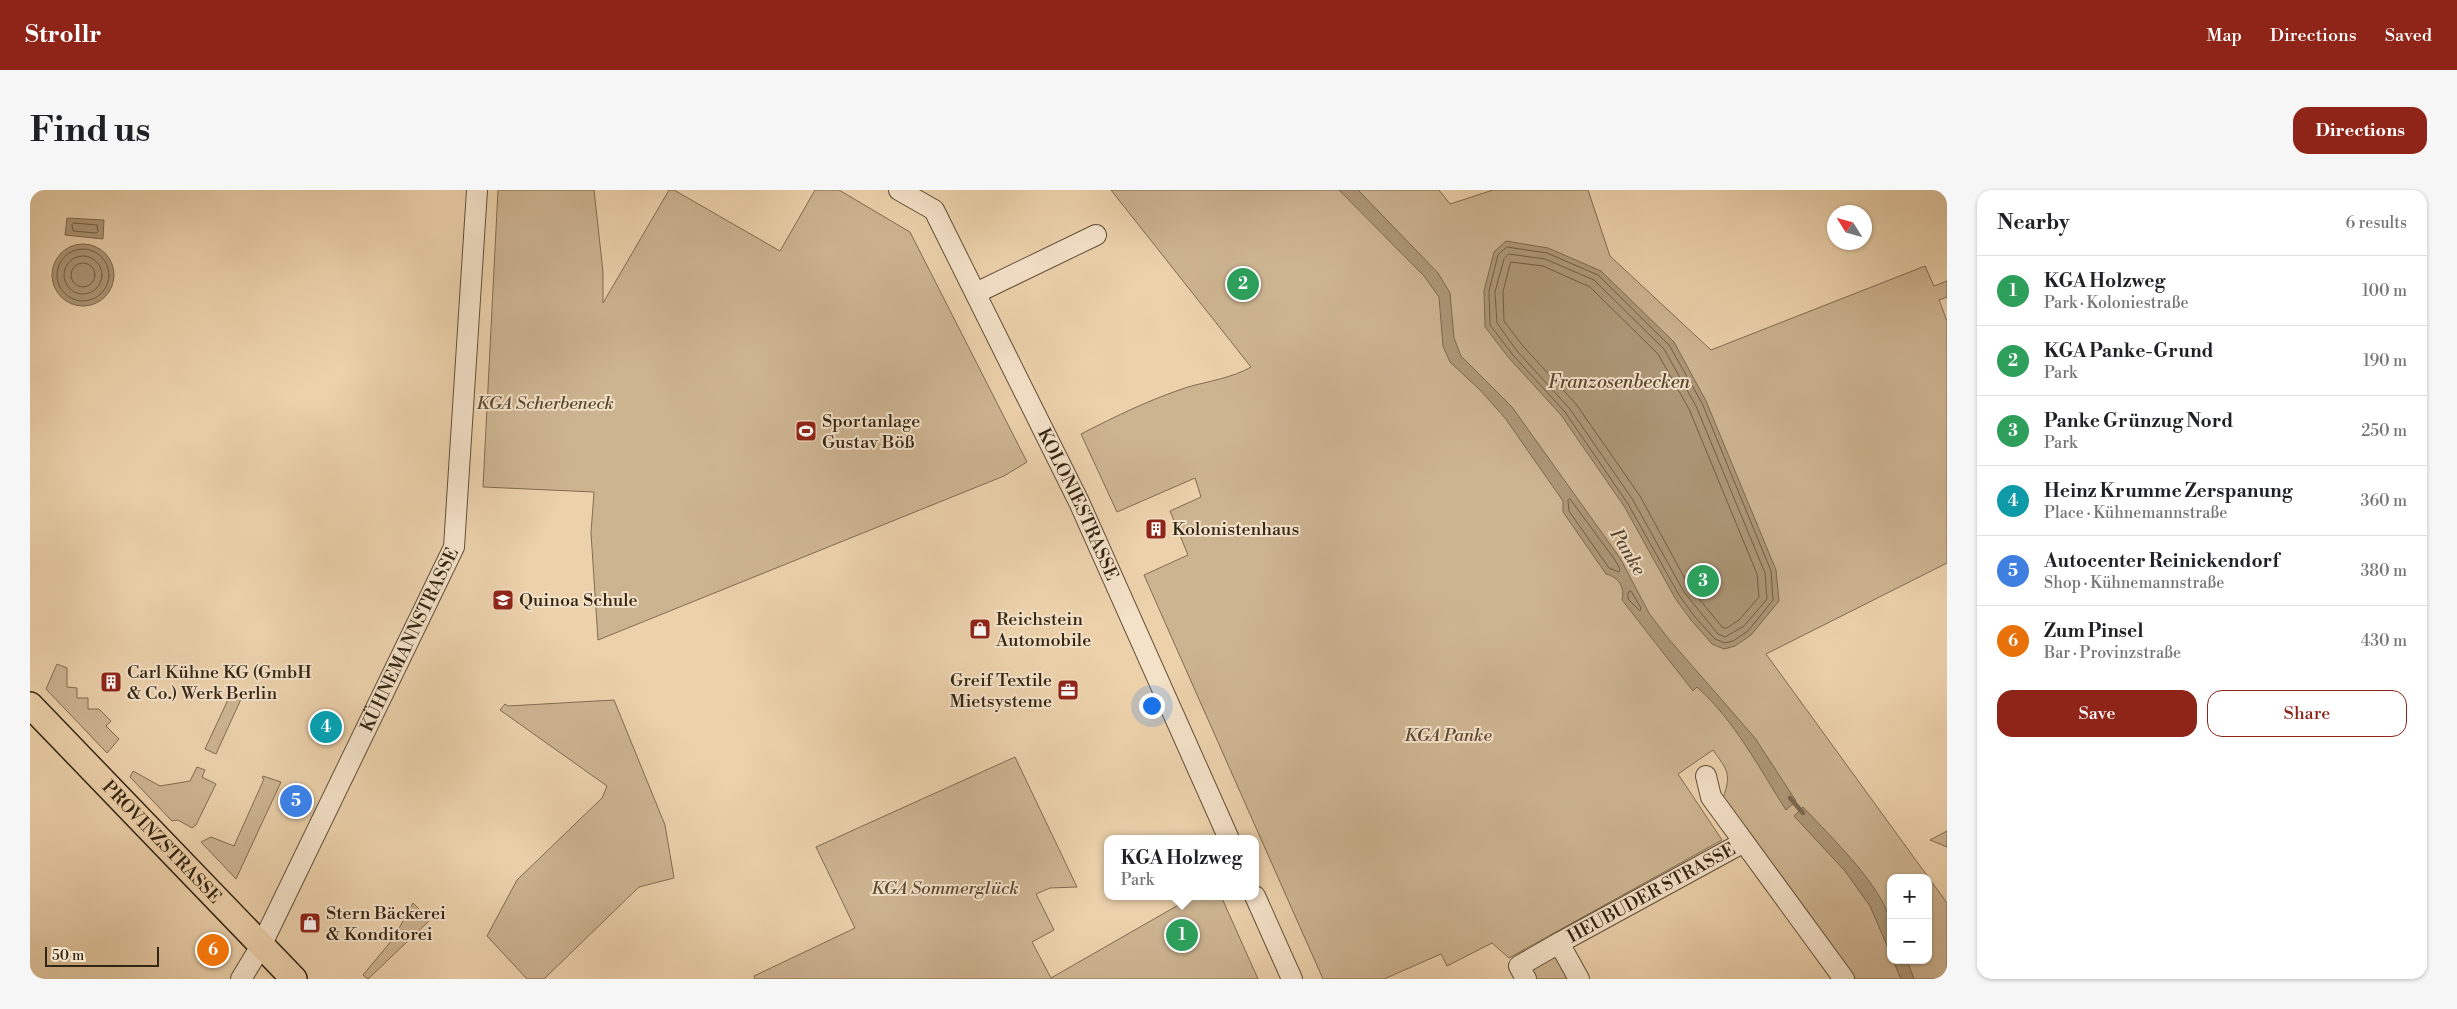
<!DOCTYPE html>
<html lang="en">
<head>
<meta charset="utf-8">
<style>
	:root { --surface:#fff; --page:#f6f6f6; --text:#202124; --muted:#757577; --line:#e0e0e0; --accent:#8f2418 }
	body { margin:0; font-family:"Libre Bodoni",serif; background:var(--page); color:var(--text) }
	.controls { position:absolute; right:15px; bottom:15px; display:grid; overflow:hidden; border-radius:10px; box-shadow:0 1px 4px #0004 }
	.controls button { width:45px; height:45px; display:grid; place-items:center; padding:0; border:0; border-bottom:1px solid var(--line); background:var(--surface); color:var(--text); font:25px sans-serif }
	.compass { position:absolute; left:1797px; top:15px; width:45px; height:45px; border-radius:50%; background:var(--surface); box-shadow:0 1px 4px #0004; rotate:307deg }
	.scale { position:absolute; left:15px; bottom:12px; width:114px; box-sizing:border-box; padding-left:5px; border:2px solid #332513; border-top:0; font-size:14px; line-height:18px; white-space:nowrap; color:#332513; -webkit-text-stroke:4px #f3e1c8; paint-order:stroke }
	.you { position:absolute; left:1121px; top:515px; width:18px; height:18px; margin:-12px; border:4px solid #fff; border-radius:50%; background:#1a73e8; box-shadow:0 0 0 8px #1a73e833 }
	.badge { display:grid; place-items:center; width:32px; height:32px; border-radius:50%; background:var(--accent); color:#fff; font-size:16px; font-weight:700 }
	.pin { position:absolute; translate:-50% -50%; border:2px solid #fff; box-shadow:0 1px 5px #0006 }
	.popup { position:absolute; left:1074px; top:645px; width:155px; height:65px; box-sizing:border-box; display:grid; place-content:center; border-radius:10px; background:var(--surface); filter:drop-shadow(0 1px 4px #0005); font-size:16px; white-space:nowrap; color:var(--muted) }
	.popup b { font-size:19px; color:var(--text) }
	.popup::after { content:''; position:absolute; left:50%; top:100%; margin-left:-10px; border:10px solid transparent; border-top-color:var(--surface) }
	.list { margin:0; padding:0; list-style:none }
	h2 { display:flex; justify-content:space-between; align-items:center; height:65px; margin:0; padding:0 20px; font-size:21px }
	h2 small { font-size:16px; font-weight:400; color:var(--muted) }
	.list li { display:grid; grid-template-columns:32px 1fr auto; gap:15px; align-items:center; box-sizing:border-box; height:70px; padding:0 20px; border-top:1px solid var(--line) }
	.list b { display:block; font-size:19px; white-space:nowrap }
	.list p { margin:0; font-size:16px; white-space:nowrap; color:var(--muted) }
	.list em { font-size:16px; font-style:normal; color:var(--muted) }
	.actions { display:flex; gap:10px; padding:15px 20px }
	.actions a { flex:1; padding:11px 0; border:1px solid var(--accent); border-radius:15px; text-align:center; font-size:18px; color:var(--accent) }
	.actions .main { background:var(--accent); color:#fff }
	.map { position:relative; flex:none; width:1917px; height:789px; overflow:hidden; border-radius:15px }
	header { display:flex; align-items:center; gap:30px; box-sizing:border-box; height:70px; padding:0 25px; background:var(--accent); color:#fff }
	header strong { font-size:24px }
	nav { display:flex; gap:28px; margin-inline-start:auto; font-size:18px }
	.intro { display:flex; align-items:center; justify-content:space-between; box-sizing:border-box; height:120px; padding:0 30px }
	h1 { margin:0; font-size:35px }
	.button { padding:12px 22px; border-radius:15px; background:var(--accent); color:#fff; font-size:18px; font-weight:700 }
	main { display:flex; gap:30px; padding:0 30px }
	aside { flex:1; background:var(--surface); border-radius:15px; box-shadow:0 1px 4px #0004 }
	.map>svg:first-child { display:block }
	.green { fill:#cdb491; stroke:#806c52; fill-rule:evenodd }
	.water { fill:#ad9777; stroke:#7c694f }
	.lines { fill:none; stroke-linecap:round; stroke-linejoin:round }
	.shore { stroke:#705e45; stroke-width:1 }
	.stream { stroke:#7c694f; stroke-width:4.5 }
	.minor-casing { stroke:#615039; stroke-width:22 }
	.major-casing { stroke:#332513; stroke-width:28 }
	.minor { stroke:#f3e1c8; stroke-width:20 }
	.major { stroke:#ecd1ab; stroke-width:25 }
	.labels { text-anchor:middle; dominant-baseline:central; stroke-width:4; stroke-linejoin:round; paint-order:stroke }
	.park-label { font-size:18px; font-style:italic; fill:#5a4932; stroke:#f3e1c8 }
	.poi-label { font-size:18px; fill:#332513; stroke:#f3e1c8; text-anchor:start }
	.street-label { font-size:18px; fill:#332513; stroke:#f3e1c8 }
	.water-label { font-size:19px; font-style:italic; fill:#584731; stroke:#f3e1c8 }
</style>
</head>
<body>
<header>
<strong>Strollr</strong>
<nav><a>Map</a><a>Directions</a><a>Saved</a></nav>
</header>
<div class="intro"><h1>Find us</h1><a class="button">Directions</a></div>
<main>
<div class="map">
<svg width="1917" height="789" viewBox="0 0 1917 789">
	<rect width="100%" height="100%" fill="#ecd1ab"/>
	<filter id="stains"><feTurbulence type="fractalNoise" baseFrequency=".004" numOctaves="4"/><feColorMatrix values="0 0 0 0 .2 0 0 0 0 .09 0 0 0 0 .02 0 0 0 .5 -.17"/></filter>
	<radialGradient id="worn" r=".72"><stop offset=".6" stop-color="#630" stop-opacity="0"/><stop offset="1" stop-color="#630" stop-opacity=".3"/></radialGradient>
	<!-- green -->
	<g class="green">
		<path d="M468 0H564L573 82V113L639 0H644L750 61 785 0H809L880 42 997 272 974 286 568 450 561 343 564 302 453 297Z"/>
		<path d="M1081 0H1409L1420 14 1463 0H1558L1580 66 1681 160 1895 76 1904 96 1917 91V107L1909 110 1917 131V373L1736 464 1917 713V789H1821L1693 608C1702 583 1697 580 1683 560L1648 584 1692 650 1479 768 1462 753 1417 776 1411 764 1354 789H1293L1114 385 1158 365 1140 321 1171 307 1165 288 1087 322 1051 244C1086 226 1121 209 1158 197 1179 191 1202 188 1221 177ZM1861 688H1898V770H1861Z"/>
		<path d="M27 474 37 478V497L47 498V508H58V519H69L81 531 76 536 89 549 77 563 16 499Z"/>
		<path d="M202 501 212 507 186 564 175 559Z"/>
		<path d="M584 510 635 635 644 688 609 697 514 789H497L457 746 487 690 572 608 577 596 470 520 475 514 478 516Z"/>
		<path d="M985 567 1047 697 1020 698 1006 704 1024 740 1002 752 1021 788 1164 706H1191L1228 789H725L724 786 825 738 786 657Z"/>
		<path d="M167 577 175 580 172 587 186 594 166 635 162 638 148 630 142 631 100 587 103 581 130 596 160 591Z"/>
		<path d="M233 586 251 592 206 689 171 652 181 647 204 656 234 589 232 588Z"/>
		<path d="M1917 641V657L1900 650Z"/>
		<path d="M383 713 400 730 338 789 333 785 363 749Z"/>
		<path d="M1526 763 1540 789H1505L1499 778Z"/>
	</g>
	<!-- water -->
	<g class="water">
		<path d="M1309 0H1328L1408 83 1420 103 1424 148 1431 166 1482 217 1590 368 1619 423 1637 447 1725 548 1766 611 1756 620C1729 578 1705 531 1667 497L1663 501 1592 410C1595 398 1589 387 1576 384L1533 322V311L1475 228 1450 200 1420 172 1413 156 1409 107 1394 86Z"/>
		<path d="M37 28 74 30 73 49 35 45Z"/>
		<path d="M1476 51 1518 58 1571 81 1644 152 1676 211 1746 380 1749 411 1721 445 1705 456 1694 459 1682 454 1661 430 1645 408 1594 316 1531 225 1479 168 1455 137 1454 101 1464 62Z"/>
		<circle cx="53" cy="85" r="31"/>
		<path d="M1773 617C1798 644 1854 697 1861 734 1863 743 1861 755 1861 765L1840 716 1815 681 1764 626Z"/>
		<path d="M1863 770H1877L1884 789H1871Z"/>
	</g>
	<g class="lines">
		<!-- shore -->
		<g class="shore">
			<path d="M44 33 67 35 68 42 66 43 43 41 42 35Z"/>
			<path d="M1477 57 1517 63 1568 85 1639 155 1672 213 1741 381 1743 410 1718 441 1703 451 1695 453 1685 449 1665 427 1649 405 1598 314 1535 222 1483 165 1460 135 1459 101 1468 65Z"/>
			<circle cx="53" cy="85" r="26"/>
			<path d="M1479 64 1515 69 1564 90 1634 159 1666 216 1735 383 1737 409 1714 436 1695 447 1688 444 1654 402 1603 310 1540 219 1487 161 1467 133 1465 102 1474 69Z"/>
			<circle cx="53" cy="85" r="19"/>
			<path d="M1481 72 1513 76 1560 97 1628 164 1659 219 1727 384 1729 407 1709 430 1697 438H1693L1660 398 1610 306 1546 214 1493 156 1474 131 1473 102Z"/>
			<circle cx="53" cy="85" r="12"/>
			<path d="M1540 309 1585 370 1590 379 1589 382 1579 378 1539 321 1538 311Z"/>
			<path d="M1601 401 1611 418 1610 421 1598 409V403Z"/>
		</g>
		<!-- stream -->
		<path class="stream" d="M1760 608 1773 623"/>
		<!-- minor casing -->
		<g class="minor-casing">
			<g id="minor">
				<path id="s1" d="M869 0 904 20 1049 312 1199 649"/>
				<path d="M946 103 1066 45"/>
				<path d="M1676 586 1681 607 1814 789"/>
				<path d="M1225 706 1262 789"/>
				<path id="s2" d="M1529 753 1714 652"/>
				<path id="s3" d="M211 789 231 756 424 357 447 0"/>
				<path d="M1496 789 1489 776 1529 753 1549 789"/>
			</g>
		</g>
		<!-- major casing -->
		<g class="major-casing">
			<g id="major">
				<path id="s4" d="M0 515 264 789"/>
			</g>
		</g>
		<!-- minor -->
		<use href="#minor" class="minor"/>
		<!-- major -->
		<use href="#major" class="major"/>
	</g>
	<!-- icons -->
	<defs>
		<g id="stadium-square" transform="scale(1.125)"><rect x="-9" y="-9" width="18" height="18" rx="4" fill="#8f2418" stroke="#f3e1c8"/><path d="M0-5a6.5 5 0 1 0 0 10a6.5 5 0 1 0 0-10ZM-3.5-1.8h7v3.6h-7Z" fill="#fff"/></g>
		<g id="building-square" transform="scale(1.125)"><rect x="-9" y="-9" width="18" height="18" rx="4" fill="#8f2418" stroke="#f3e1c8"/><path d="M-4-6H4V6H1V3H-1V6H-4ZM-2.5-4.3h1.7v1.8h-1.7ZM.8-4.3h1.7v1.8H.8ZM-2.5-1h1.7V.8h-1.7ZM.8-1h1.7V.8H.8Z" fill="#fff"/></g>
		<g id="school-square" transform="scale(1.125)"><rect x="-9" y="-9" width="18" height="18" rx="4" fill="#8f2418" stroke="#f3e1c8"/><path d="M0-5L7-2L0 1L-7-2ZM-4 1L0 2.5L4 1V4Q0 6-4 4Z" fill="#fff"/></g>
		<g id="shop-square" transform="scale(1.125)"><rect x="-9" y="-9" width="18" height="18" rx="4" fill="#8f2418" stroke="#f3e1c8"/><path d="M-5-2.5h2.3a2.7 3.5 0 0 1 5.4 0H5L5.5 6h-11ZM-1.5-2.5h3a1.5 2.3 0 0 0-3 0Z" fill="#fff"/></g>
		<g id="office-square" transform="scale(1.125)"><rect x="-9" y="-9" width="18" height="18" rx="4" fill="#8f2418" stroke="#f3e1c8"/><path d="M-6-3h4V-5.5h4V-3h4V5H-6ZM-1-4.5V-3h2v-1.5ZM-6 0V1H6V0Z" fill="#fff"/></g>
	</defs>
	<g fill-rule="evenodd">
		<use href="#stadium-square" x="776" y="241"/>
		<use href="#building-square" x="1126" y="339"/>
		<use href="#school-square" x="473" y="410"/>
		<use href="#shop-square" x="950" y="439"/>
		<use href="#building-square" x="81" y="492"/>
		<use href="#office-square" x="1038" y="500"/>
		<use href="#shop-square" x="280" y="733"/>
	</g>
	<g class="labels">
		<!-- park labels -->
		<g class="park-label">
			<text x="515" y="213">KGA Scherbeneck</text>
			<text x="1418" y="545">KGA Panke</text>
			<text x="915" y="698">KGA Sommerglück</text>
		</g>
		<!-- poi labels -->
		<g class="poi-label">
			<text x="792" y="231">Sportanlage<tspan x="792" dy="21">Gustav Böß</tspan></text>
			<text x="1142" y="339">Kolonistenhaus</text>
			<text x="489" y="410">Quinoa Schule</text>
			<text x="966" y="429">Reichstein<tspan x="966" dy="21">Automobile</tspan></text>
			<text x="97" y="482">Carl Kühne KG (GmbH<tspan x="97" dy="21">&amp; Co.) Werk Berlin</tspan></text>
			<text x="1022" y="490" text-anchor="end">Greif Textile<tspan x="1022" dy="21">Mietsysteme</tspan></text>
			<text x="296" y="723">Stern Bäckerei<tspan x="296" dy="21">&amp; Konditorei</tspan></text>
		</g>
		<!-- street labels -->
		<g class="street-label">
			<text stroke="none"><textPath href="#s1" startOffset="368">KOLONIESTRASSE</textPath></text>
			<text stroke="none"><textPath href="#s3" startOffset="379">KÜHNEMANNSTRASSE</textPath></text>
			<text stroke="none"><textPath href="#s4" startOffset="190">PROVINZSTRASSE</textPath></text>
			<text stroke="none"><textPath href="#s2" startOffset="105">HEUBUDER STRASSE</textPath></text>
		</g>
		<!-- water labels -->
		<g class="water-label">
			<text x="1589" y="192">Franzosenbecken</text>
			<text transform="translate(1598 362) rotate(59)">Panke</text>
		</g>
	</g>
	<rect width="100%" height="100%" filter="url(#stains)"/>
	<rect width="100%" height="100%" fill="url(#worn)"/>
</svg>
<div class="controls">
<button>+</button>
<button>−</button>
</div>
<svg class="compass" viewBox="-18 -18 36 36"><path d="M0-13l5 13h-10z" fill="#e53935"/><path d="M0 13l5-13h-10z" fill="#757577"/></svg>
<div class="scale">50 m</div>
<div class="you"></div>
<div class="pin badge" style="left:1152px;top:745px;background:#2e9e5b">1</div>
<div class="popup"><b>KGA Holzweg</b>Park</div>
<div class="pin badge" style="left:1213px;top:94px;background:#2e9e5b">2</div>
<div class="pin badge" style="left:1673px;top:391px;background:#2e9e5b">3</div>
<div class="pin badge" style="left:296px;top:537px;background:#0f9aa8">4</div>
<div class="pin badge" style="left:266px;top:611px;background:#3f7fe0">5</div>
<div class="pin badge" style="left:183px;top:760px;background:#e8710a">6</div>
</div>
<aside>
<h2>Nearby<small>6 results</small></h2>
<ul class="list">
<li><span class="badge" style="background:#2e9e5b">1</span><div><b>KGA Holzweg</b><p>Park · Koloniestraße</p></div><em>100 m</em></li>
<li><span class="badge" style="background:#2e9e5b">2</span><div><b>KGA Panke-Grund</b><p>Park</p></div><em>190 m</em></li>
<li><span class="badge" style="background:#2e9e5b">3</span><div><b>Panke Grünzug Nord</b><p>Park</p></div><em>250 m</em></li>
<li><span class="badge" style="background:#0f9aa8">4</span><div><b>Heinz Krumme Zerspanung</b><p>Place · Kühnemannstraße</p></div><em>360 m</em></li>
<li><span class="badge" style="background:#3f7fe0">5</span><div><b>Autocenter Reinickendorf</b><p>Shop · Kühnemannstraße</p></div><em>380 m</em></li>
<li><span class="badge" style="background:#e8710a">6</span><div><b>Zum Pinsel</b><p>Bar · Provinzstraße</p></div><em>430 m</em></li>
</ul>
<div class="actions"><a class="main">Save</a><a>Share</a></div>
</aside>
</main>
</body>
</html>
